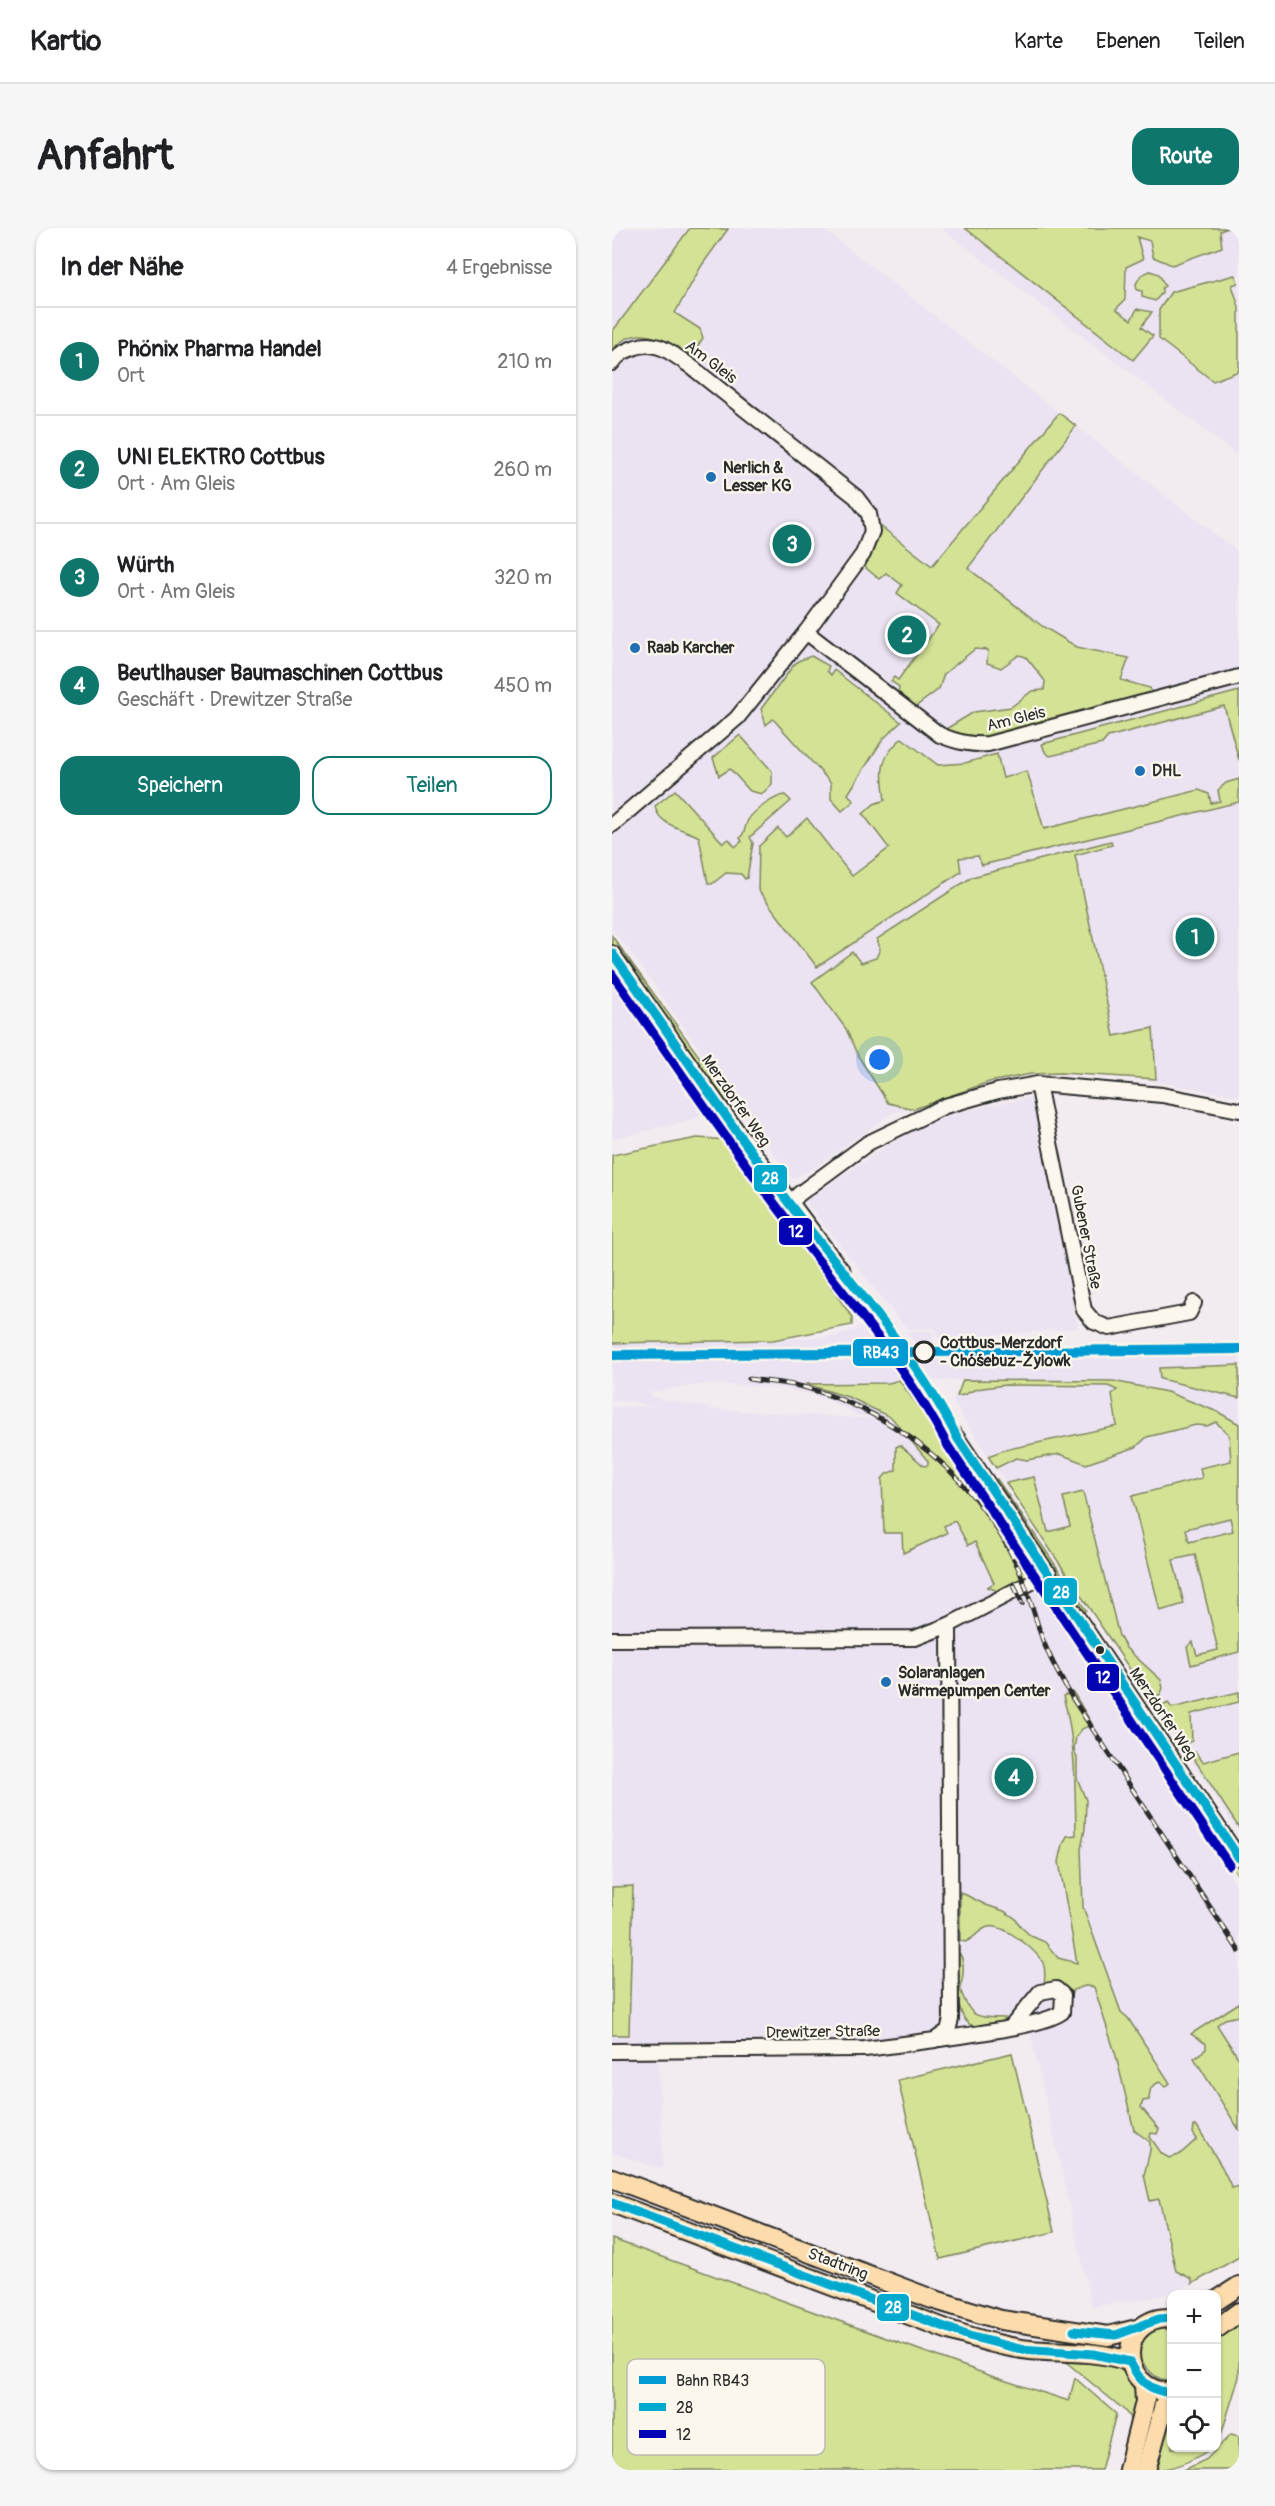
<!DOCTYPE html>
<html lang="de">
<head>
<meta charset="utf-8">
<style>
	:root { --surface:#fff; --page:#f6f6f6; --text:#202124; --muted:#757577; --line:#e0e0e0; --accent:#0f766e }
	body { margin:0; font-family:Pangolin,sans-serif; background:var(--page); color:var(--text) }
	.controls { position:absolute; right:18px; bottom:18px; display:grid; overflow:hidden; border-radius:12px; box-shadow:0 2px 4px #0004 }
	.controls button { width:54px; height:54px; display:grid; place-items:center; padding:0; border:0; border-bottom:2px solid var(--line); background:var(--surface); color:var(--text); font:30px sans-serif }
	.you { position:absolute; left:268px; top:832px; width:21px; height:21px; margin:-15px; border:4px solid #fff; border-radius:50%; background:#1a73e8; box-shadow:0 0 0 9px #1a73e833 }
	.badge { display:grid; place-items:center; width:39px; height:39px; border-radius:50%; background:var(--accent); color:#fff; font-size:20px; font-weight:700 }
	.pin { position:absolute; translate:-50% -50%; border:3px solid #fff; box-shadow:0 2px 6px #0006 }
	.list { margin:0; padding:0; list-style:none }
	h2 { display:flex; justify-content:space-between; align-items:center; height:78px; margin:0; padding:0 24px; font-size:26px }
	h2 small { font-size:20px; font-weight:400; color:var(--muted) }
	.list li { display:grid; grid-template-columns:39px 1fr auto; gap:18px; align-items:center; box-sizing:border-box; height:108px; padding:0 24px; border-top:2px solid var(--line) }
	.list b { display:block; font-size:22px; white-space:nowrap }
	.list p { margin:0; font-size:20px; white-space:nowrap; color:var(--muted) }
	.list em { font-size:20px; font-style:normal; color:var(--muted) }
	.actions { display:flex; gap:12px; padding:18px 24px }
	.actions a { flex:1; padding:14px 0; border:2px solid var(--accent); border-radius:18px; text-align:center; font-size:21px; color:var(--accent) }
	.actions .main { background:var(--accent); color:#fff }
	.icon { flex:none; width:33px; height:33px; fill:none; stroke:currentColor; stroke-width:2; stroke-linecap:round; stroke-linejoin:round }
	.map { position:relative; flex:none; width:627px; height:2242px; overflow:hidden; border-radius:18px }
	header { display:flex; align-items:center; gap:36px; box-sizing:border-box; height:84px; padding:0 30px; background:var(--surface); border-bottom:2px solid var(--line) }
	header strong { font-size:28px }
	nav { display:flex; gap:33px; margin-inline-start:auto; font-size:21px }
	.intro { display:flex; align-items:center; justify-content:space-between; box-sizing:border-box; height:144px; padding:0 36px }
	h1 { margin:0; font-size:42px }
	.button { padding:15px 27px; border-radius:18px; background:var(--accent); color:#fff; font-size:21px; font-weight:700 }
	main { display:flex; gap:36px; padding:0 36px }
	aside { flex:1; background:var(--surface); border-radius:18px; box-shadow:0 2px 4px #0004 }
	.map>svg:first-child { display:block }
	.built { fill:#ebe3f1 }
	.green { fill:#d3e295; stroke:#7f8660; stroke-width:1.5; fill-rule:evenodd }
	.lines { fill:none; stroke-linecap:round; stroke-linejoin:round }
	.minor-casing { stroke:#2b2b2b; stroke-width:18 }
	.major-casing { stroke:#2b2b2b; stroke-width:22 }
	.minor { stroke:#fbf7ec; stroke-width:14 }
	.major { stroke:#fcdcac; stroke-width:18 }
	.rail-casing { stroke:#2b2b2b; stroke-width:5 }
	.rail { stroke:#fbf7ec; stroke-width:3; stroke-dasharray:9; stroke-linecap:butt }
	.bus-1-casing { stroke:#fbf7ec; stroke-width:14 }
	.bus-2-casing { stroke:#fbf7ec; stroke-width:14 }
	.bus-1 { stroke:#00a9ce; stroke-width:9 }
	.bus-2 { stroke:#0404b4; stroke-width:9 }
	.rail-1-casing { stroke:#fbf7ec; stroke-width:15 }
	.rail-1 { stroke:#009bd5; stroke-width:10 }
	.poi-dot { fill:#1f6fb2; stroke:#fbf7ec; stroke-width:2 }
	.stop-dot { fill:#fbf7ec; stroke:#2b2b2b; stroke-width:3 }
	.bus-dot { fill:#2b2b2b; stroke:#fbf7ec; stroke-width:2 }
	.labels { text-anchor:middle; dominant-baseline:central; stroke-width:4.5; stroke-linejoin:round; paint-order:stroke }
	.street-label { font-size:16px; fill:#2b2b2b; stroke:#fbf7ec }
	.poi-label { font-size:16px; font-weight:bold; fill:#2b2b2b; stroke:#fbf7ec; text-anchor:start }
	.stop-label { font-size:16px; font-weight:bold; fill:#2b2b2b; stroke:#fbf7ec; text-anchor:start }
	.key { fill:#fbf7ec; stroke:#bdbab2; stroke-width:1.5 }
	.key-label { font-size:16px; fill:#2b2b2b }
	.line-badge { stroke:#fbf7ec; stroke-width:2 }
	.badge-label { font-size:16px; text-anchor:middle; font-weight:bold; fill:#fff }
</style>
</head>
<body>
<header>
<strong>Kartio</strong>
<nav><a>Karte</a><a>Ebenen</a><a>Teilen</a></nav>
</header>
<div class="intro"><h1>Anfahrt</h1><a class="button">Route</a></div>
<main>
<aside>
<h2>In der Nähe<small>4 Ergebnisse</small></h2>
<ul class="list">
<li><span class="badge">1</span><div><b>Phönix Pharma Handel</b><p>Ort</p></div><em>210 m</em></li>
<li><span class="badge">2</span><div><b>UNI ELEKTRO Cottbus</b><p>Ort · Am Gleis</p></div><em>260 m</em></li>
<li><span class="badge">3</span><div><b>Würth</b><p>Ort · Am Gleis</p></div><em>320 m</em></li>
<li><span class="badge">4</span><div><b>Beutlhauser Baumaschinen Cottbus</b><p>Geschäft · Drewitzer Straße</p></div><em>450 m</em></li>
</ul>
<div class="actions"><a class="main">Speichern</a><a>Teilen</a></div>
</aside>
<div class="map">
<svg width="627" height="2242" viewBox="0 0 627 2242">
	<rect width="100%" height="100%" fill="#f2ebef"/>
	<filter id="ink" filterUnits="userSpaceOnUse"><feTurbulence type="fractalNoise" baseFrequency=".0167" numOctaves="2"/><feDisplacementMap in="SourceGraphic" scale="12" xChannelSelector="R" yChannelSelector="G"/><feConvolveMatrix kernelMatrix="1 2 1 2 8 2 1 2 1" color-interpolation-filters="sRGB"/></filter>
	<g filter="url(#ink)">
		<!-- built -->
		<g class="built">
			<path d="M0 0H210L627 325V868L512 848 497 849 449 845 419 846 377 854 302 881 281 884 200 941 180 951 17 722 0 701Z"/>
			<path d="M329 0H627V228Z"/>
			<path d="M0 751 93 884 83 891 0 911Z"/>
			<path d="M421 869 466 1100 327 1111 323 1100 295 1101 193 973 285 911 342 885Z"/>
			<path d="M251 1098 264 1120 305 1118 295 1104 320 1103 322 1118 627 1114V1605L341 1174 350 1158V1152L197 1157 239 1170 280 1190 245 1187 221 1174 199 1166 163 1159 93 1156 38 1164 39 1169 98 1180V1181L313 1194 355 1250 627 1661V2029L588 2053 548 2068 480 2079 418 1802 275 1825 46 1831 51 1941 0 1925V1179L40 1178 17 1173H0V1115L161 1112 226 1108Z"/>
		</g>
		<!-- green -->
		<g class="green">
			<path d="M78 0 116 1 90 37 63 85 88 101 91 110 81 125 74 126C49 111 25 94 0 122V104Z"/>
			<path d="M353 0H616L608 3 610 19 560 37 541 29 538 13 525 9 531 31 514 39 513 72 504 81 519 92 525 81 540 84 529 99 541 108 521 132Z"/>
			<path d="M538 43 547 46 553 58 550 60V65L543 73 530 69V63L525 62 524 56 529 47Z"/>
			<path d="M623 47 626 55 620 57 627 79V143L601 153 547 111V82L559 64Z"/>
			<path d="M447 185 464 198 356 340 430 398 465 419 517 430 509 452 538 460 540 466 374 508 348 507 334 501 362 484 399 479 420 463 432 462 433 453 414 429 407 427 389 440 375 435 376 422 363 421 332 446 327 461 303 479 286 466 287 459 279 453 282 449 286 452 327 397 285 365 290 357 274 345 267 351 254 340 252 333 263 318 267 297 320 338Z"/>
			<path d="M199 428 217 438 215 443 219 447 222 442 289 494 271 511 236 566 242 573 230 583 219 571V555L161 491 154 497 149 481 181 438 186 433Z"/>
			<path d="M627 463V532L612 478 496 509 490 516 438 528 433 524 430 516Z"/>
			<path d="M128 507 160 543V556L150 566 138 563 118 541 107 548 101 530Z"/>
			<path d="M290 510 326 537 353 535 385 526 391 550 415 543 432 601 587 562 597 566 599 575 608 573 606 562 614 555 627 551V574L370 637 366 628 347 630 349 644 205 739 146 662 147 618 166 600 174 609 195 590 240 648 277 620 251 586 262 576 273 572C269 543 267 530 290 510Z"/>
			<path d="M63 562 111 615 117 611 123 619 130 613 128 610C134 604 132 599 136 592 141 583 163 568 173 567L179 573 138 609 141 615 135 650 133 651 129 646 114 645 100 656 96 655 87 609C73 601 46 598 43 578Z"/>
			<path d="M499 613 500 617 463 627 502 808 541 800 544 851 449 845 419 846 377 854 302 881 276 875 246 828 234 801 200 754 240 724 249 735 264 730 268 721 265 711 360 649Z"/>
			<path d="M0 708 120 874H114L0 716Z"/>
			<path d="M85 910 116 912 240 1089V1097L161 1112 0 1115V927Z"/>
			<path d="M627 1137V1170L548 1151 547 1140Z"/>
			<path d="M287 1152 352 1242 370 1274 418 1343 413 1351 389 1364 375 1359 382 1355 363 1314 356 1317 343 1293 332 1298 335 1305 291 1325 290 1305H272L270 1251 274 1246 284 1242V1219L288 1217 312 1238 316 1237V1233L280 1190 239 1170 194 1156 277 1155Z"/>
			<path d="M351 1152 501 1153 555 1164 606 1184 627 1196V1424L579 1437 575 1419 581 1414 585 1427 606 1422 583 1327 561 1332 572 1376 548 1383 520 1268 590 1250 588 1240 619 1233 617 1207 604 1194 595 1198 584 1197 535 1209 524 1219 474 1236 448 1226 415 1232 404 1230 384 1240 376 1228 392 1222 505 1198 500 1166 505 1162 496 1158 393 1157 364 1161 352 1167 345 1168ZM618 1290 621 1303 577 1314 574 1301Z"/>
			<path d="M422 1249 436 1304 458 1298 451 1269 471 1264 507 1408 514 1420 549 1452 551 1460 548 1467H535L394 1255Z"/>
			<path d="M385 1251 474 1382 470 1385 415 1302V1296L388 1258 382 1255Z"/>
			<path d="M500 1448 515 1477 522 1482 627 1640V1649L496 1451Z"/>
			<path d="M461 1464 480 1496 470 1501 464 1509 462 1521 465 1530V1550L474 1572 473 1601 469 1621 471 1679 509 1784 516 1790 558 1855 553 1859 548 1854C537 1858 538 1862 537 1872L531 1873 529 1879 547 1901 545 1906 539 1905 538 1909 550 1926 557 1930 567 1927 585 1911 581 1905 582 1898H585L610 1939 620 1960 627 1958V2029L580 2056V2051L564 2043 547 1971 538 1973 532 1947 538 1923V1914L522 1902 504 1828 482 1759 473 1758 461 1762 458 1770 452 1762 432 1756C433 1749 434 1740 430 1733 422 1721 391 1695 376 1699 366 1702 362 1711 353 1714L348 1712V1664L374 1677 392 1683 403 1690 409 1699 419 1708 433 1714 446 1730 465 1735 447 1634 451 1616 455 1608 464 1607C463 1560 464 1513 451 1468Z"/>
			<path d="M627 1464V1474L579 1486 580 1513 572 1516 547 1480 556 1475 560 1480Z"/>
			<path d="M583 1524 591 1534 627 1524V1600L579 1526Z"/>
			<path d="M21 1658 17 1807H0V1659Z"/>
			<path d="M348 1726C354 1736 351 1750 348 1761 359 1791 363 1789 393 1790L392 1793C383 1796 368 1802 359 1797 342 1788 345 1746 344 1729Z"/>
			<path d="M627 1775V1788L613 1791 605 1797 627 1831V1902L582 1830 594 1821V1816L579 1806Z"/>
			<path d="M400 1825 442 2004 328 2031 286 1852Z"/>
			<path d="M0 2011 382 2149 457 2173 463 2150 504 2186 489 2242H6L0 2238Z"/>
			<path d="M627 2093V2149L610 2204 605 2213V2115L611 2104Z"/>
			<path d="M544 2101H559V2153C543 2153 536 2141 526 2130V2111Z"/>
			<path d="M454 2134C490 2136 504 2128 526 2161L520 2201 517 2188 511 2181Z"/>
			<path d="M559 2178 560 2220H600C582 2232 561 2242 540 2242Z"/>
			<path d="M619 2206 627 2208V2242H572L595 2231Z"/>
		</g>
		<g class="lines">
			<!-- minor casing -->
			<g class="minor-casing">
				<g id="minor">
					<path d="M0 135C7 125 13 123 24 119 46 112 59 125 77 137L244 269 257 286 260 303 251 326 194 404 125 490 0 597"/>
					<path d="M194 404 328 507C345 514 358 517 376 516L627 449"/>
					<path d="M0 725 115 889 231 1044"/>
					<path d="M426 856 472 1082 482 1094 497 1100 577 1085 582 1075"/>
					<path d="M178 976 187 966 256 915 333 878 386 863 426 856 550 867 627 882"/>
					<path d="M225 1037C260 1098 302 1157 346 1211L627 1630"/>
					<path d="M0 1411 303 1410 337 1397"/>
					<path d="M328 1811C354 1807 432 1798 450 1784L451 1767 444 1761 428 1764 400 1798"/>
					<path d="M0 1823 253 1821 323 1812 336 1803 339 1791 337 1397 437 1345"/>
				</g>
			</g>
			<!-- major casing -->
			<g class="major-casing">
				<g id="major">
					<path d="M0 1950 320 2071 389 2092 496 2108 529 2100"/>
					<path d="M0 1975 337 2102C363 2110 390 2119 418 2122 450 2125 488 2122 518 2134"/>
					<path d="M604 2073 627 2058"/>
					<path d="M560 2090C505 2087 503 2162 560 2165"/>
					<path d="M604 2101 627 2084"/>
					<path d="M516 2242 533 2174 532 2156"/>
					<path d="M534 2242 552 2177 559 2165"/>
				</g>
			</g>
			<!-- minor -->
			<use href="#minor" class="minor"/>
			<!-- major -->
			<use href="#major" class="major"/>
			<!-- rail casing -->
			<g class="rail-casing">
				<g id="rail">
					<path d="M137 1151C156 1154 177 1155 195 1160 286 1186 361 1248 403 1333 415 1357 421 1384 430 1410 438 1431 449 1451 461 1471L627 1723"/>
					<path d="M402 1357 410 1376"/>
				</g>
			</g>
			<!-- rail -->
			<use href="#rail" class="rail"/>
			<!-- bus-1 casing -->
			<g class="bus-1-casing">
				<g id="bus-1">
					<path d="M0 725C60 809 117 896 179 978 237 1053 303 1125 346 1211L627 1630"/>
					<path d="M0 1975 357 2108 408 2121 482 2126 518 2134C527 2153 538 2163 560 2165"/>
					<path d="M462 2103 504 2107 547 2091 560 2090"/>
				</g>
			</g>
			<!-- bus-2 casing -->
			<g class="bus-2-casing">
				<path id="bus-2" d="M0 746C56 825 110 907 169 984 227 1061 291 1132 336 1218L617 1637"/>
			</g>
			<!-- bus-1 -->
			<use href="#bus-1" class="bus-1"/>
			<!-- bus-2 -->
			<use href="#bus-2" class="bus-2"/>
			<!-- rail-1 casing -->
			<g class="rail-1-casing">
				<path id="rail-1" d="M0 1127 627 1121"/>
			</g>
			<!-- rail-1 -->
			<use href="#rail-1" class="rail-1"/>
		</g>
	</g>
	<!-- markers -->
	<g class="poi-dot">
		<circle cx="99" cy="249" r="6"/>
		<circle cx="23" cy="420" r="6"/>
		<circle cx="528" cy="543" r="6"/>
		<circle cx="274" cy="1454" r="6"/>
	</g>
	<circle class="stop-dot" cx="312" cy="1124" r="10"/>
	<circle class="bus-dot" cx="488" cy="1422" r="5"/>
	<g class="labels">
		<!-- street labels -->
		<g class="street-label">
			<text transform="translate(99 134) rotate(37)">Am Gleis</text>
			<text transform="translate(404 491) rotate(-14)">Am Gleis</text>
			<text transform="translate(124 873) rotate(55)">Merzdorfer Weg</text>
			<text transform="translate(474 1009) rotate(79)">Gubener Straße</text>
			<text transform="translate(551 1486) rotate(56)">Merzdorfer Weg</text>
			<text transform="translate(211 1804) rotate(-1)">Drewitzer Straße</text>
			<text transform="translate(226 2036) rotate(21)">Stadtring</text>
		</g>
		<!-- poi labels -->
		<g class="poi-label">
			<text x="111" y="240">Nerlich &amp;<tspan x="111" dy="18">Lesser KG</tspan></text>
			<text x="35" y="420">Raab Karcher</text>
			<text x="540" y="543">DHL</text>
			<text x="286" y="1445">Solaranlagen<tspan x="286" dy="18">Wärmepumpen Center</tspan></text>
		</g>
		<!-- stop labels -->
		<g class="stop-label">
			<text x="328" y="1115">Cottbus-Merzdorf<tspan x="328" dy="18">- Chóśebuz-Žylowk</tspan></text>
		</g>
	</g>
	<!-- legend -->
	<rect x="15" y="2131" width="198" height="96" rx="9" class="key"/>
	<rect x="27" y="2148" width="27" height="8" fill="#009bd5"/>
	<rect x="27" y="2175" width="27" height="8" fill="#00a9ce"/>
	<rect x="27" y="2202" width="27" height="8" fill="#0404b4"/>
	<g class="key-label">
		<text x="64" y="2158">Bahn RB43</text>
		<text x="64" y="2185">28</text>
		<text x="64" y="2212">12</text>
	</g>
	<g class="line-badge">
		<rect x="141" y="936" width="35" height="29" rx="6" fill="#00a9ce"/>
		<rect x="166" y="989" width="35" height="29" rx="6" fill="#0404b4"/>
		<rect x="240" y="1110" width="57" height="29" rx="6" fill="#009bd5"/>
		<rect x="431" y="1349" width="35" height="29" rx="6" fill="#00a9ce"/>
		<rect x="474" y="1435" width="34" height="29" rx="6" fill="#0404b4"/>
		<rect x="264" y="2065" width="34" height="29" rx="6" fill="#00a9ce"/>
	</g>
	<g class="badge-label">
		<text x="158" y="956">28</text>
		<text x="184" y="1009">12</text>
		<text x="269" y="1130">RB43</text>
		<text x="449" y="1370">28</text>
		<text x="491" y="1455">12</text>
		<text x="281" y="2085">28</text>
	</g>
</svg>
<div class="controls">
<button>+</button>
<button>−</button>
<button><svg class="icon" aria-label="locate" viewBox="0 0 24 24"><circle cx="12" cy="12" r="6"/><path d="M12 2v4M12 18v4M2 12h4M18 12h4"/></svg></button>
</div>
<div class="you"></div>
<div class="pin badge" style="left:583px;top:709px">1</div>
<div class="pin badge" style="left:295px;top:407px">2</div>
<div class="pin badge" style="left:180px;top:316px">3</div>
<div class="pin badge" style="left:402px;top:1549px">4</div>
</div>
</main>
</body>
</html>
